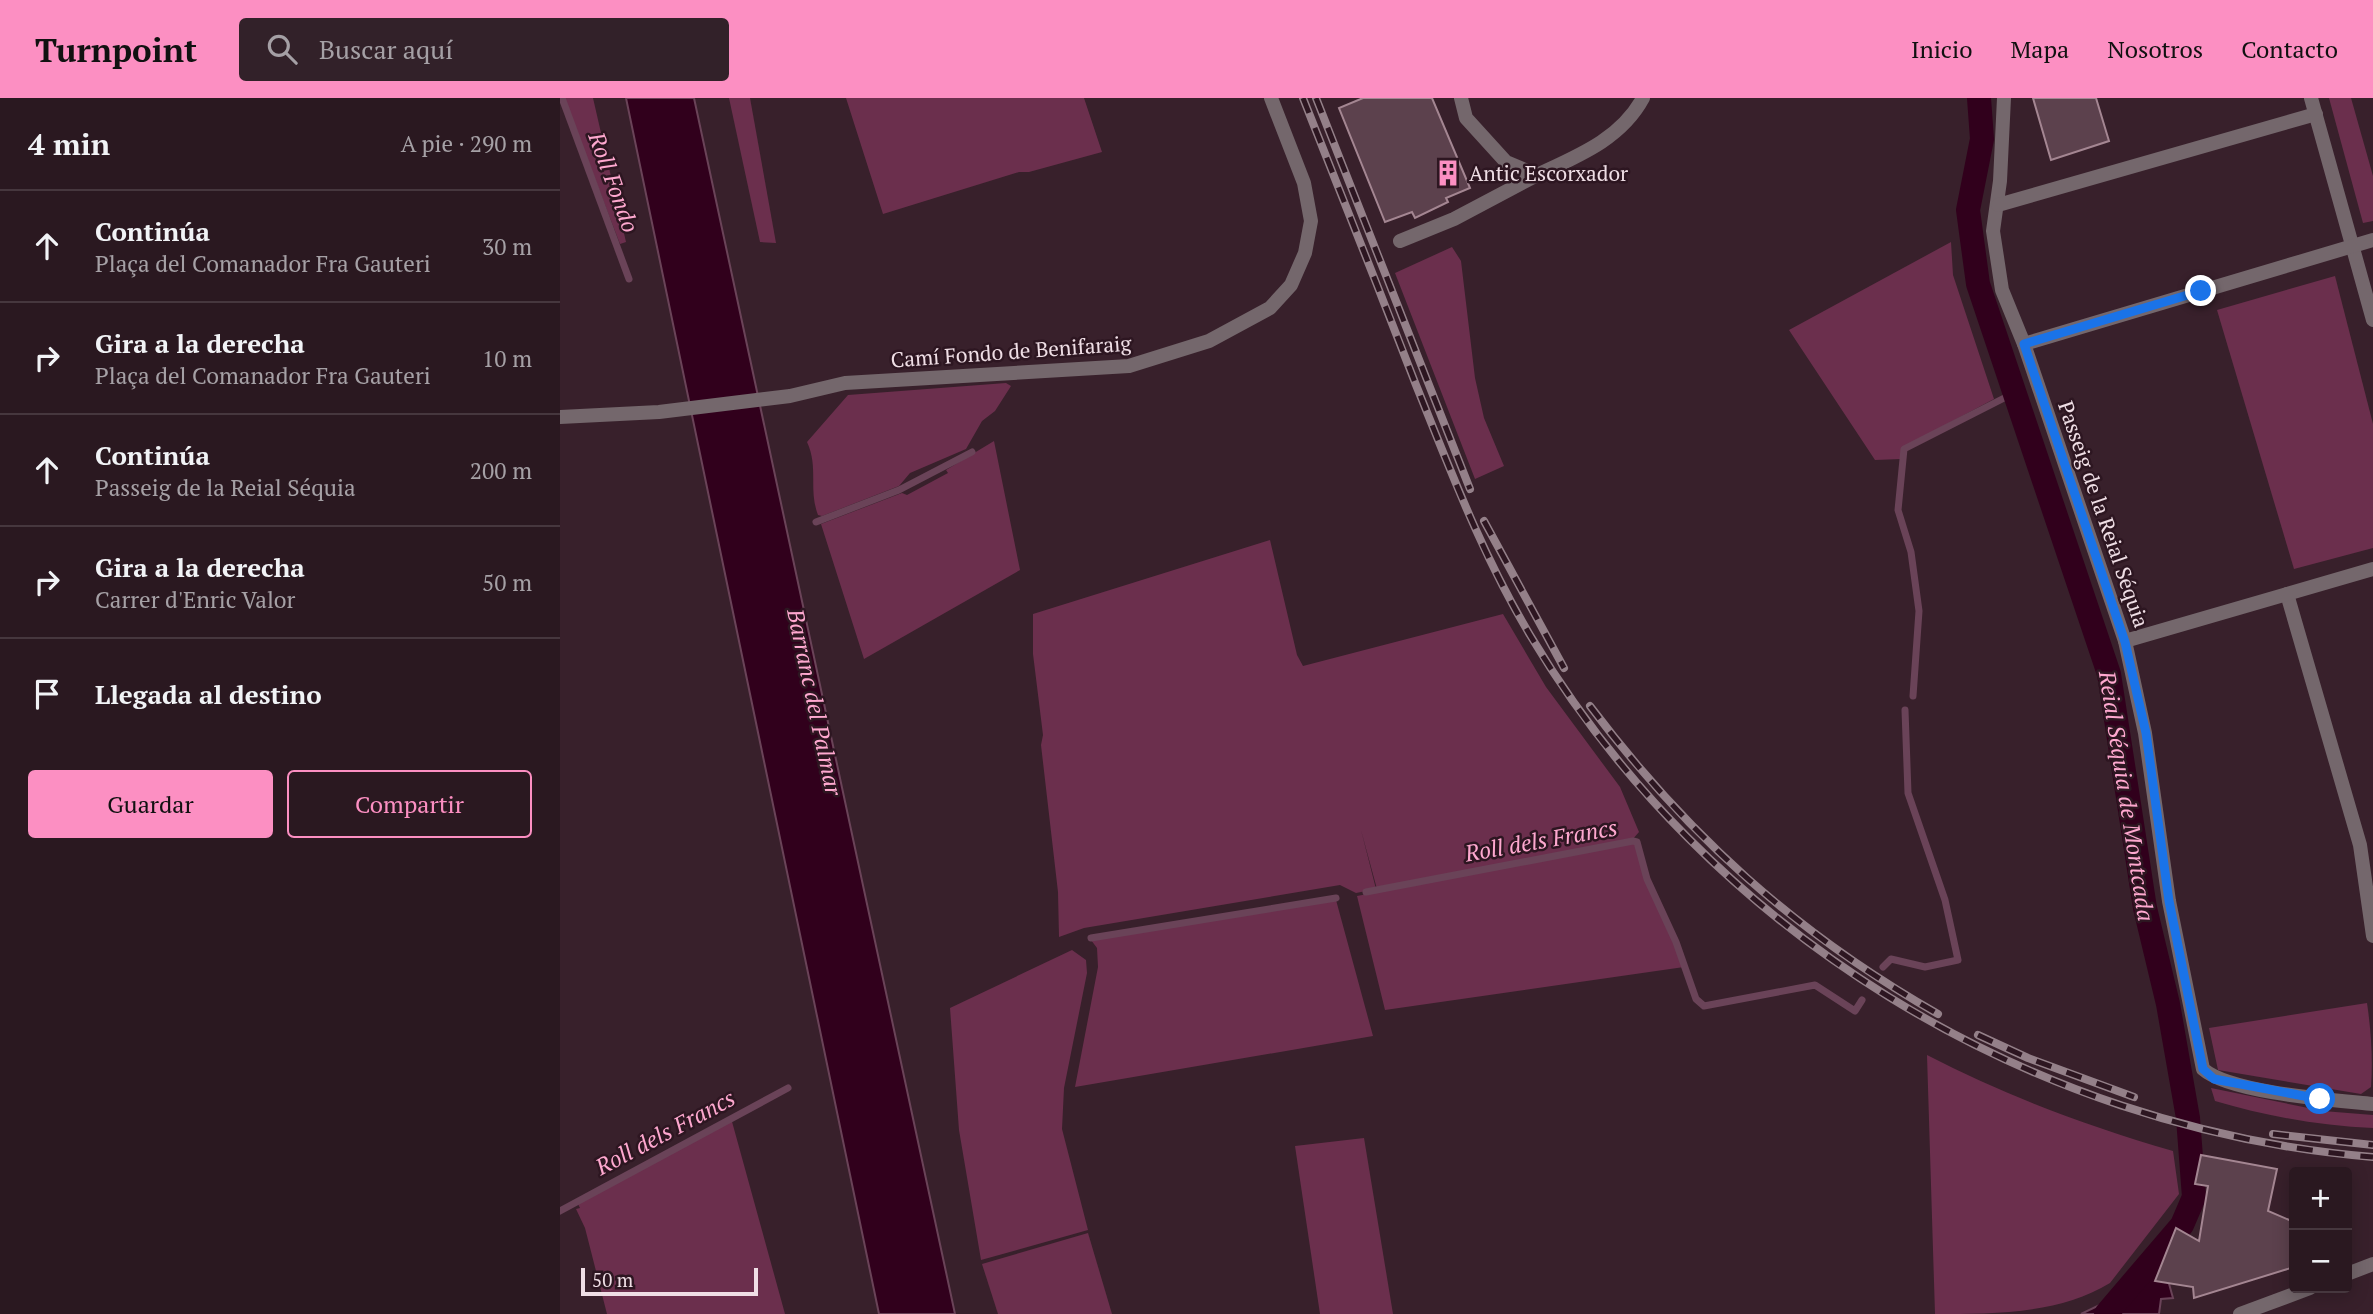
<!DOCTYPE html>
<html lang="es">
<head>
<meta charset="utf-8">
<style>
	:root { --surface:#2a1820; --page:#322129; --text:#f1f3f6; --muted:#a5a0a5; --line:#46373e; --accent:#fc8fc2 }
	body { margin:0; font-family:"PT Serif",serif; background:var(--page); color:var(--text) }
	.controls { position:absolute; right:21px; bottom:21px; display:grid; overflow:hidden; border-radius:7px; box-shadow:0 4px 18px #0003 }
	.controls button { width:63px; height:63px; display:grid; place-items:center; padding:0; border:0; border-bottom:2px solid var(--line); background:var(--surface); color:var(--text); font:35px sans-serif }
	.scale { position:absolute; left:21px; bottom:18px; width:177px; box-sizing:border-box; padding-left:7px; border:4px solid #efdee5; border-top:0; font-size:19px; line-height:24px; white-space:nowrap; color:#efdee5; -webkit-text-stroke:5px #2d1621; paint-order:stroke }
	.stop { position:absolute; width:21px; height:21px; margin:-16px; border:5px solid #1a73e8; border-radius:50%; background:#fff }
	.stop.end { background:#1a73e8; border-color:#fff; box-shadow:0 2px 7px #0008 }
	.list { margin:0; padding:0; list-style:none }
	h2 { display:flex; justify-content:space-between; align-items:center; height:91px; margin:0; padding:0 28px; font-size:30px }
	h2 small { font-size:23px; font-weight:400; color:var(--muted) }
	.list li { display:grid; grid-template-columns:46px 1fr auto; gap:21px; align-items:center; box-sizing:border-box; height:112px; padding:0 28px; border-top:2px solid var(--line) }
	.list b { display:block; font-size:26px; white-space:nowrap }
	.list p { margin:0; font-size:23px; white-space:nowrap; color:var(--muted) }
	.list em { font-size:23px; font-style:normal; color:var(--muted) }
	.actions { display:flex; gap:14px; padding:21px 28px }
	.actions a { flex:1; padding:16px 0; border:2px solid var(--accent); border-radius:7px; text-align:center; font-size:24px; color:var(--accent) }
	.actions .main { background:var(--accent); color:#111 }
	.icon { flex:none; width:38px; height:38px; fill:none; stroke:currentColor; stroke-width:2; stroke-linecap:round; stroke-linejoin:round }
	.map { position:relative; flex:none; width:1813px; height:1216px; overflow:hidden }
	header { display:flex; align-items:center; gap:42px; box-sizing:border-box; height:98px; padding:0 35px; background:var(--accent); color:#111 }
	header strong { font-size:33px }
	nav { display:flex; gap:38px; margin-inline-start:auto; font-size:24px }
	.search { width:490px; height:63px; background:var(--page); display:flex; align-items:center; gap:18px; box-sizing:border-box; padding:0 24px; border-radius:7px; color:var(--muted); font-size:26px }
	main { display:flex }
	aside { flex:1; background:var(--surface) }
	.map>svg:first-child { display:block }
	.green { fill:#6b2f4d }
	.water { fill:#31001c; stroke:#6a4358; stroke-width:2 }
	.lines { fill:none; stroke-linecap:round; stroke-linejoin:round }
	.stream { stroke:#6a4358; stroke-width:7 }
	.canal { stroke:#31001c; stroke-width:24 }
	.building { fill:#5c414d; stroke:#a48692; stroke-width:2 }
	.pedestrian { stroke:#74676c; stroke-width:14 }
	.minor { stroke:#74676c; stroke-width:14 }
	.tertiary { stroke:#74676c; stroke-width:14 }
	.rail-casing { stroke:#948089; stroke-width:8 }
	.rail { stroke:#2d1621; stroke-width:5; stroke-dasharray:16; stroke-linecap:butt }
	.route { stroke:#1a73e8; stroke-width:9 }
	.labels { text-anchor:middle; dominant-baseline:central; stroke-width:5; stroke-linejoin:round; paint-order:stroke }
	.poi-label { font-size:21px; fill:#efdee5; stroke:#2d1621; text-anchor:start }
	.street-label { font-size:21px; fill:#efdee5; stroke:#2d1621 }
	.water-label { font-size:23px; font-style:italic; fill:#fea8cf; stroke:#2d1621 }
</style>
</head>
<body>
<header>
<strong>Turnpoint</strong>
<div class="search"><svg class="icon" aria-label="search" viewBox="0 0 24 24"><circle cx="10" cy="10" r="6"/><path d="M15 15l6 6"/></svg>Buscar aquí</div>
<nav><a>Inicio</a><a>Mapa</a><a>Nosotros</a><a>Contacto</a></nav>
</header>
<main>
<aside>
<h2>4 min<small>A pie · 290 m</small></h2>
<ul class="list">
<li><svg class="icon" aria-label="ahead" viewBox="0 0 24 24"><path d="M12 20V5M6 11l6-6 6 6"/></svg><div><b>Continúa</b><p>Plaça del Comanador Fra Gauteri</p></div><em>30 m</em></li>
<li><svg class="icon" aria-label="right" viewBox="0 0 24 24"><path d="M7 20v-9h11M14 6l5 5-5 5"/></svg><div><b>Gira a la derecha</b><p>Plaça del Comanador Fra Gauteri</p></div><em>10 m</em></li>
<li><svg class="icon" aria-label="ahead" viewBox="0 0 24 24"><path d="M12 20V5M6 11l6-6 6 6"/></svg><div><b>Continúa</b><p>Passeig de la Reial Séquia</p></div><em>200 m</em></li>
<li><svg class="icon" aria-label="right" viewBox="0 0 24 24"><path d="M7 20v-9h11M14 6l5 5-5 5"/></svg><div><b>Gira a la derecha</b><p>Carrer d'Enric Valor</p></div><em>50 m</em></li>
<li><svg class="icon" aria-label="arrive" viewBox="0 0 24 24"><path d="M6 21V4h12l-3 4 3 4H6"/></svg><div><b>Llegada al destino</b></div></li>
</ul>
<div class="actions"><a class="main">Guardar</a><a>Compartir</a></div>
</aside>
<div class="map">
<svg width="1813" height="1216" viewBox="0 0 1813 1216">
	<rect width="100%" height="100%" fill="#38202b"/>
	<!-- green -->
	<g class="green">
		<path d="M4 0H33L66 144 60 146Z"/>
		<path d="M169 0H190L216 145 200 144Z"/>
		<path d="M286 0H524L542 54 469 74H459L323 116Z"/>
		<path d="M1769 0H1791L1813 78V123L1803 125Z"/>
		<path d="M1391 144 1393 177 1434 301 1342 350 1341 361 1315 362 1229 232Z"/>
		<path d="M892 149 901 163 915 280 924 320 944 368 915 381 835 175Z"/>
		<path d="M1775 178 1813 326V450L1734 471 1657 212Z"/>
		<path d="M446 285 451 288 435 313 422 323 406 351 350 375 339 388 262 418 258 417C248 391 259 370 247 344L288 297Z"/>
		<path d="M434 343 460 472 304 561 261 426 342 395 347 397 388 375 386 372Z"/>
		<path d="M710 442 737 557 743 568 943 516 986 589 1060 689 1079 734 1072 742 817 791 801 732 816 791 796 795 780 787 524 830 499 839 498 794 481 647 483 637 473 556V516Z"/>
		<path d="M1072 745 1076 747 1087 783 1124 869 825 912 797 798Z"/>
		<path d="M776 802 813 938 515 989 538 869 537 850 531 842Z"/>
		<path d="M512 852 526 862 527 875 504 990 502 1031 528 1132 421 1162 399 1032 390 910Z"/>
		<path d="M1807 905C1811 932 1813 962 1811 989L1801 996 1658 972 1649 930Z"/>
		<path d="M1367 957C1446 998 1527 1028 1613 1053L1619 1096 1550 1185C1500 1216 1434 1216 1375 1216Z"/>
		<path d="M1651 990 1763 1013 1813 1017V1030C1760 1028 1706 1018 1655 1003Z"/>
		<path d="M171 1020 225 1216H47L25 1130 16 1111 20 1110 18 1106Z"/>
		<path d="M804 1040 833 1216H760L735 1048Z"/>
		<path d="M528 1135 552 1216H438L422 1166Z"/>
	</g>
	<!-- water -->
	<g class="water">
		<path d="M66 0H134L395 1216H319Z"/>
		<path d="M1596 1143 1603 1149 1601 1157 1613 1200 1601 1201 1599 1216H1521L1544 1205Z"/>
	</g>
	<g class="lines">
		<!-- stream -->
		<g class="stream">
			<path d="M2 0 69 181"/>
			<path d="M256 424 339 392 412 354"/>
			<path d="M1353 598 1359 513 1351 454 1338 412 1344 351 1456 294"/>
			<path d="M806 794 1073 743 1077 744 1087 781 1116 844 1136 901 1144 908 1255 887 1295 913 1302 902"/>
			<path d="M531 840 776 800"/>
			<path d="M1323 869 1331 861 1365 869 1398 862 1385 802 1348 695 1345 612"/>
			<path d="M0 1113 228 990"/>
		</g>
		<!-- canal -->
		<path class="canal" d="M1419 0 1422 41 1408 112 1418 186 1549 576 1585 810 1608 906 1628 1020 1634 1099 1622 1127 1546 1216"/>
	</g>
	<!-- building -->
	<g class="building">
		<path d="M803 0H872L910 90 886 100 888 104 855 120 852 114 825 124 779 10Z"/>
		<path d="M1473 0H1536L1549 43 1491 62Z"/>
		<path d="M1641 1057 1717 1071 1708 1113 1734 1124V1169L1634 1200 1633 1189 1595 1183 1616 1130 1639 1143 1648 1088 1635 1086Z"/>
	</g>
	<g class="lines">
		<!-- pedestrian -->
		<g class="pedestrian">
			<path d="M1444 0 1440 83 1433 133 1442 192 1464 246 1565 543 1585 635 1609 803 1643 971C1670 995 1774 1002 1813 1006"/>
			<path d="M1438 107 1756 16"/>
		</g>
		<!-- minor -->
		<g class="minor">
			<path d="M901 0 906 20 946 64 977 77C1018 58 1061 41 1083 0"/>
			<path d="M1751 0 1813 222"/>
			<path d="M840 143 894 121 977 77"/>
			<path d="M1464 246 1813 142"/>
			<path d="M0 319 99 314 230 298 285 285 569 268 649 243 710 210 731 187 745 155 751 123 744 85 711 0"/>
			<path d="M1727 496 1800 747 1813 838"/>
			<path d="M1565 543 1813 471"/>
		</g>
		<!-- tertiary -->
		<g class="tertiary">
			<path d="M1787 1176 1813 1166"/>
			<path d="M1680 1216 1750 1190"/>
		</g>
		<!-- rail casing -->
		<g class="rail-casing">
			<g id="rail">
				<path d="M743 0C781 96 819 191 856 287 890 371 923 459 970 537 1147 834 1469 1031 1813 1059"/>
				<path d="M756 0 910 391"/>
				<path d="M924 423 1004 570"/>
				<path d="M1030 608C1128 738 1236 835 1378 916"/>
				<path d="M1418 937 1468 960 1574 999"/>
				<path d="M1713 1036 1813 1047"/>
			</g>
		</g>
		<!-- rail -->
		<use href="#rail" class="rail"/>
	</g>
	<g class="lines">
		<!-- route -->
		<path class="route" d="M1641 193 1464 246 1565 544 1586 635 1609 803 1643 971 1654 981 1760 1001"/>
	</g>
	<!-- icons -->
	<defs>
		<g id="building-bare" transform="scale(2.1)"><path d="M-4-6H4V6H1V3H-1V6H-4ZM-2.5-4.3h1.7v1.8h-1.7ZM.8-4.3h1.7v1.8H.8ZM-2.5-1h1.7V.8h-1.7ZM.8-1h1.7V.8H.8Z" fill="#fc8fc2" stroke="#2d1621" stroke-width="2.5" paint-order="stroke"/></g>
	</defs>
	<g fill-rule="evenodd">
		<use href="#building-bare" x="888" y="75"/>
	</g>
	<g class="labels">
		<!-- poi labels -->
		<g class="poi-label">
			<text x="909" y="75">Antic Escorxador</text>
		</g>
		<!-- street labels -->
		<g class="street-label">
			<text transform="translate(451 253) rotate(-4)">Camí Fondo de Benifaraig</text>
			<text transform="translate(1544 416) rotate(71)">Passeig de la Reial Séquia</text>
		</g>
		<!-- water labels -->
		<g class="water-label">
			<text transform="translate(54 84) rotate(70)">Roll Fondo</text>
			<text transform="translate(255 604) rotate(78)">Barranc del Palmar</text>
			<text transform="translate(1567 698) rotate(81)">Reial Séquia de Montcada</text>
			<text transform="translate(981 742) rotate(-10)">Roll dels Francs</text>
			<text transform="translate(105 1034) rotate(-28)">Roll dels Francs</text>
		</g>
	</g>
</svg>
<div class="controls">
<button>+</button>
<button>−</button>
</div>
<div class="scale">50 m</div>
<div class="stop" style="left:1760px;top:1001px"></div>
<div class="stop end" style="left:1641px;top:193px"></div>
</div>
</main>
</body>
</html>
